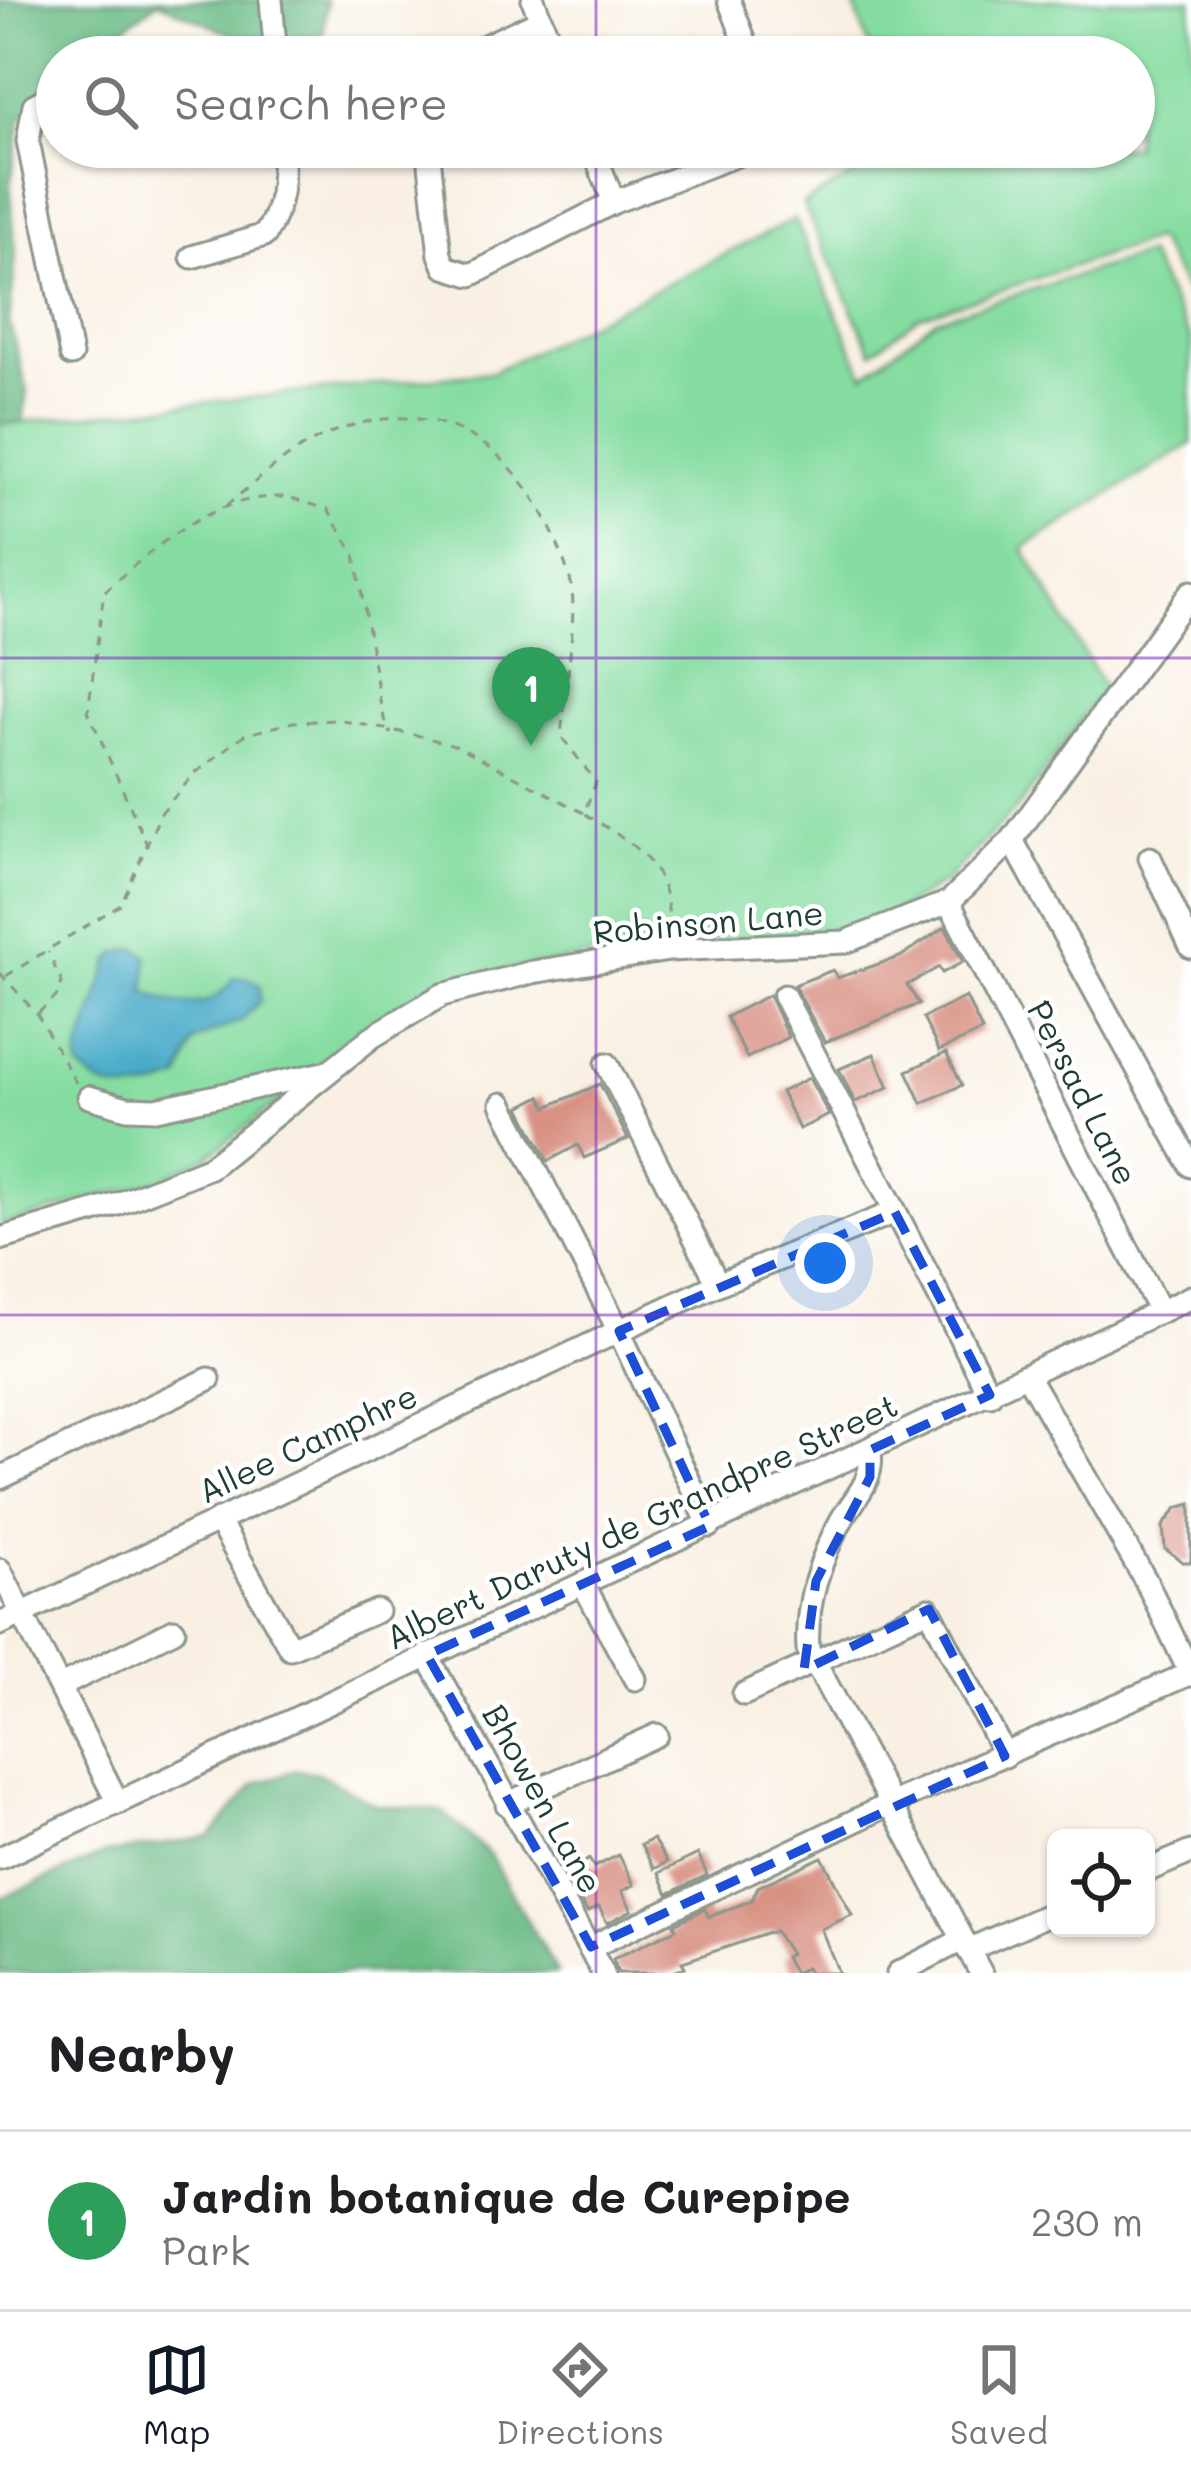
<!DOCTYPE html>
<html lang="en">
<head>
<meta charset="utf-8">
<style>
	:root { --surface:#fff; --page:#f2f2f2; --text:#202124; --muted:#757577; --line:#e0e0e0; --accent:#111827 }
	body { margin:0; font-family:Mali,sans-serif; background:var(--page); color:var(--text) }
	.controls { position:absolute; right:36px; bottom:36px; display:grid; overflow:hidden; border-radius:18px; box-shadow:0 3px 9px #0004 }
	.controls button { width:108px; height:108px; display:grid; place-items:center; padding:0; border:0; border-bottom:3px solid var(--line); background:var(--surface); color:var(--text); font:60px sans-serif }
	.you { position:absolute; left:825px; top:1263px; width:42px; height:42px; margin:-30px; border:9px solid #fff; border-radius:50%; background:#1a73e8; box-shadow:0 0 0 18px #1a73e833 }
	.badge { display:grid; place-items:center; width:78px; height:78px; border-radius:50%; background:var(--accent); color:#fff; font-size:39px; font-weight:700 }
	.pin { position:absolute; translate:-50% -99px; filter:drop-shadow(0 3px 6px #0008) }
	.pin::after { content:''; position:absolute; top:63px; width:42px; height:36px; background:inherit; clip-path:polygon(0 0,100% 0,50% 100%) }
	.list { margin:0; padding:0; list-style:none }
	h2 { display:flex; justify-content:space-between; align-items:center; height:156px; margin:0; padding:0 48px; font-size:51px }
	h2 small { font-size:39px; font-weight:400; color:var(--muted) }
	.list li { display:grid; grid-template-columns:78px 1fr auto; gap:36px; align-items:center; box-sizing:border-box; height:180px; padding:0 48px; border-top:3px solid var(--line) }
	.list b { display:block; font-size:45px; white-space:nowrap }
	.list p { margin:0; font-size:39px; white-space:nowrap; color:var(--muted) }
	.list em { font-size:39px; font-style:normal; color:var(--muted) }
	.icon { flex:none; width:66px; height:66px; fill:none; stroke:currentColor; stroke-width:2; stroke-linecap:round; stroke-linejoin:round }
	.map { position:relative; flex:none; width:1191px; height:1973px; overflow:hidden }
	.search { position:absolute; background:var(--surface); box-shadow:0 3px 9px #0004; left:36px; right:36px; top:36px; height:132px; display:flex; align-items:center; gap:30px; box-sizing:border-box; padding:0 42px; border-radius:66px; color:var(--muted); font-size:45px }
	.sheet { height:336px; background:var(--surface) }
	nav { display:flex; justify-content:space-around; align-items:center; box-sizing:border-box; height:168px; border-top:3px solid var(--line); background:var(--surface); font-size:33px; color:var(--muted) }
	nav a { display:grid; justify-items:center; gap:6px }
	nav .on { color:var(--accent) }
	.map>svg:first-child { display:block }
	.green { fill:#85dca0; stroke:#528c6a; stroke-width:3 }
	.forest { fill:#6cbc86; stroke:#467c5d; stroke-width:3 }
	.water { fill:#4aacc9; stroke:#34747e; stroke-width:3 }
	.building { fill:#d89183 }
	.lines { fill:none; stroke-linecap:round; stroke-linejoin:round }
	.minor-casing { stroke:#8c968c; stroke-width:27 }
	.path { stroke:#8c968c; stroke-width:3; stroke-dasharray:9 9; stroke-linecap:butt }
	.minor { stroke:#fff; stroke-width:21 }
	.marked { fill:none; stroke:#1d4ed8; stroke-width:9; stroke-dasharray:24 15; stroke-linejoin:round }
	.grid { fill:none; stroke:#7b2cbf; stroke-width:3; stroke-opacity:0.55 }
	.labels { text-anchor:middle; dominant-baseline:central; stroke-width:9; stroke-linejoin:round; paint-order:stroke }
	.street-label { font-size:33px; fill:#1f3d34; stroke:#fff }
</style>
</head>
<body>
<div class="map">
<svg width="1191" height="1973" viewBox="0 0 1191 1973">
	<rect width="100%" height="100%" fill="#fff"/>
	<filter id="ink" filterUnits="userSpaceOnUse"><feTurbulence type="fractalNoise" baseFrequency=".00833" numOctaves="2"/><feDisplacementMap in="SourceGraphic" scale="24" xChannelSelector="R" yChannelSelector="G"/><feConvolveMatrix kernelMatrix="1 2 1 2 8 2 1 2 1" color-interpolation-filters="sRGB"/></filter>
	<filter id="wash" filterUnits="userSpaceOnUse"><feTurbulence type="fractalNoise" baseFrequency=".004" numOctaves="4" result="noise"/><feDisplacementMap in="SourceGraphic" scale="48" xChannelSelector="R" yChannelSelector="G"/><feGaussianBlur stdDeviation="2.7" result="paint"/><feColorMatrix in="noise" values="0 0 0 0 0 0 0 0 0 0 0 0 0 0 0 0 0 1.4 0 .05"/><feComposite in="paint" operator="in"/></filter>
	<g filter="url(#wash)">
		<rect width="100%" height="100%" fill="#f9f0e3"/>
		<!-- green -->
		<g class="green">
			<path d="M852 0H1191V301L1156 239 918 317 872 352 803 204 905 147H1134V57H873Z"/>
			<path d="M795 219 864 375 936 319 1147 254 1191 339V444L1023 548 1104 688 1021 804 946 881 881 920 802 938 653 945 433 983 208 1156 159 1180 0 1226V424L492 372Z"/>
		</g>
		<!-- forest -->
		<g class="forest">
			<path d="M0 0H327L323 35 306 51 262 48 158 2 119 31 105 57H57V88L21 118 10 187 16 255 9 322 27 389 23 422 0 424Z"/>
			<path d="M296 1770 318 1773 375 1805 442 1811 490 1856 557 1973H0V1899L105 1854 210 1837 255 1784Z"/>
		</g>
		<!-- water -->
		<path class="water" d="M136 948 148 957 145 991C175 1007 214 1013 233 978H249L260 986V1001L242 1020 194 1041 180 1079C143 1094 109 1100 79 1067V1054L110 961 117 953Z"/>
		<g id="blocks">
			<!-- building -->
			<g class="building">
				<path d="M945 927 963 962 942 973 939 967 907 985 919 1004 825 1042 794 985 833 970 837 978 900 957Z"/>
				<path d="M769 995 788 1037 747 1058 726 1017Z"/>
				<path d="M966 997 982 1031 939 1051 923 1018Z"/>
				<path d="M946 1053 962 1085 922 1103 907 1071Z"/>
				<path d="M874 1054 889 1087 855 1102 839 1069Z"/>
				<path d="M809 1078 829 1115 799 1129 781 1092Z"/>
				<path d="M600 1084 628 1139 584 1158 578 1145 548 1161 520 1107 541 1096 547 1107Z"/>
				<path d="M1191 1504V1562H1183L1165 1549 1163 1526 1177 1508Z"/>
				<path d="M653 1839 667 1862 654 1869 641 1845Z"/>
				<path d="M698 1854 707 1875 668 1894 659 1873Z"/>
				<path d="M619 1855 634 1885 622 1891 632 1910 607 1923 599 1907 587 1912 566 1875 589 1859 594 1867Z"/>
				<path d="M822 1857 852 1915 821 1929 839 1973H809L806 1968 794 1973 785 1957 790 1954 775 1931 682 1962 685 1967 672 1973H618L613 1959 676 1929 674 1924 705 1909 709 1917 752 1900 758 1887Z"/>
			</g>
		</g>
	</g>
	<g filter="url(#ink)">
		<use href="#blocks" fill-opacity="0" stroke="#8c968c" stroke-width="3"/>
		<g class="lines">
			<!-- minor casing -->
			<g class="minor-casing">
				<g id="minor">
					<path d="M271 0 276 57"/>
					<path d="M533 0 556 57"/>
					<path d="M729 0 751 57"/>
					<path d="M461 57 541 20"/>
					<path d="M57 93 34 105 28 141 71 355"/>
					<path d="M428 147 440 255 445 267 471 275 614 202 758 147"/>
					<path d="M592 147 614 202"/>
					<path d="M192 257 265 235C283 206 284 181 282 147"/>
					<path d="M1012 840 1191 1166"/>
					<path d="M1150 858 1191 947"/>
					<path d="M949 902 1160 1312"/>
					<path d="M784 996 990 1395"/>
					<path d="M607 1064 718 1284"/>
					<path d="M89 1097 127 1108 156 1109 328 1072"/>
					<path d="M502 1104 619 1331 710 1526"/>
					<path d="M0 1239 118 1204 210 1167 372 1037 442 995 533 972 669 950 845 942 949 902 1012 840 1191 592"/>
					<path d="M1028 1377 1146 1581 1191 1675"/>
					<path d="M870 1450C874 1481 857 1494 842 1519 820 1558 805 1605 808 1649L981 1973"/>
					<path d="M0 1478 209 1379"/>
					<path d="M218 1520 290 1648 377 1611"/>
					<path d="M0 1570 118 1803"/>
					<path d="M583 1584 635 1679"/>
					<path d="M0 1624 718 1284 895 1212"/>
					<path d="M427 1655 603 1973"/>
					<path d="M61 1686 174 1630"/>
					<path d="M744 1694 929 1609 1005 1756"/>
					<path d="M507 1804 657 1735"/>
					<path d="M0 1858 1191 1297"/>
					<path d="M1146 1871 1191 1852"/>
					<path d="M591 1947 892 1803 1191 1673"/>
					<path d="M968 1950 1056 1911"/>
					<path d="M898 1973 962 1940"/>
				</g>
			</g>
			<!-- path -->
			<g class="path">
				<path d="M226 506C261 477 297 444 341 429 462 387 537 471 570 579 579 607 564 701 561 736L596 782 584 813C635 846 669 861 669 928"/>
				<path d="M148 847 88 711 104 592C152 549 213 494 282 497 297 498 314 506 328 509L355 555 382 712 391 734"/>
				<path d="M0 973 37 1014 76 1083"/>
				<path d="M6 976 121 904 161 813 194 774 244 735 293 722 338 720 416 735 458 746 584 813"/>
				<path d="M38 1013 56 997 62 983 48 952"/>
			</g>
			<!-- minor -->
			<use href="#minor" class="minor"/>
		</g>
	</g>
	<!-- marked area -->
	<path class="marked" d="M895 1212 990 1395 870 1450V1477L816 1581 804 1670 929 1609 1005 1756 591 1947 427 1655 710 1526 619 1331Z"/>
	<!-- grid -->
	<path class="grid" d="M596 0V57M596 147V1973M0 658H1191M0 1315H1191"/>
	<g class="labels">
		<!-- street labels -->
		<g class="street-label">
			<text transform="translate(708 921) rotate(-5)">Robinson Lane</text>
			<text transform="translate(1084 1092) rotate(63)">Persad Lane</text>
			<text transform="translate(307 1442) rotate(-25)">Allee Camphre</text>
			<text transform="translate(641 1520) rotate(-25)">Albert Daruty de Grandpre Street</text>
			<text transform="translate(544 1798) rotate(61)">Bhowen Lane</text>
		</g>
	</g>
</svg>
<div class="controls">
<button><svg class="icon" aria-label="locate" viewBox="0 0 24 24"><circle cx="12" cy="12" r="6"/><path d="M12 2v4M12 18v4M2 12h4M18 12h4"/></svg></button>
</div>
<div class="you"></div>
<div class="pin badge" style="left:531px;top:746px;background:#2e9e5b">1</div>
<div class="search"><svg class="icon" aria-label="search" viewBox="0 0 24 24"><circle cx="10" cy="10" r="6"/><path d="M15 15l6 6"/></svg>Search here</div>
</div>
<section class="sheet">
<h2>Nearby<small></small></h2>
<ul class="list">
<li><span class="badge" style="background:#2e9e5b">1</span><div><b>Jardin botanique de Curepipe</b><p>Park</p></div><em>230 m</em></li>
</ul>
</section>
<nav>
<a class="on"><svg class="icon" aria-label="map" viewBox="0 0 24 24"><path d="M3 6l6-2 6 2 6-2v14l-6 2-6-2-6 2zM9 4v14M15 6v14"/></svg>Map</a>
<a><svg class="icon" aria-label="directions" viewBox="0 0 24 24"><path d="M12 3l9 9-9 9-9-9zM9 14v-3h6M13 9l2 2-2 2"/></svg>Directions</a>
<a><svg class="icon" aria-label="saved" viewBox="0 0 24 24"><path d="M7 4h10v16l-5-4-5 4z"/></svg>Saved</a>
</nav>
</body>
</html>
